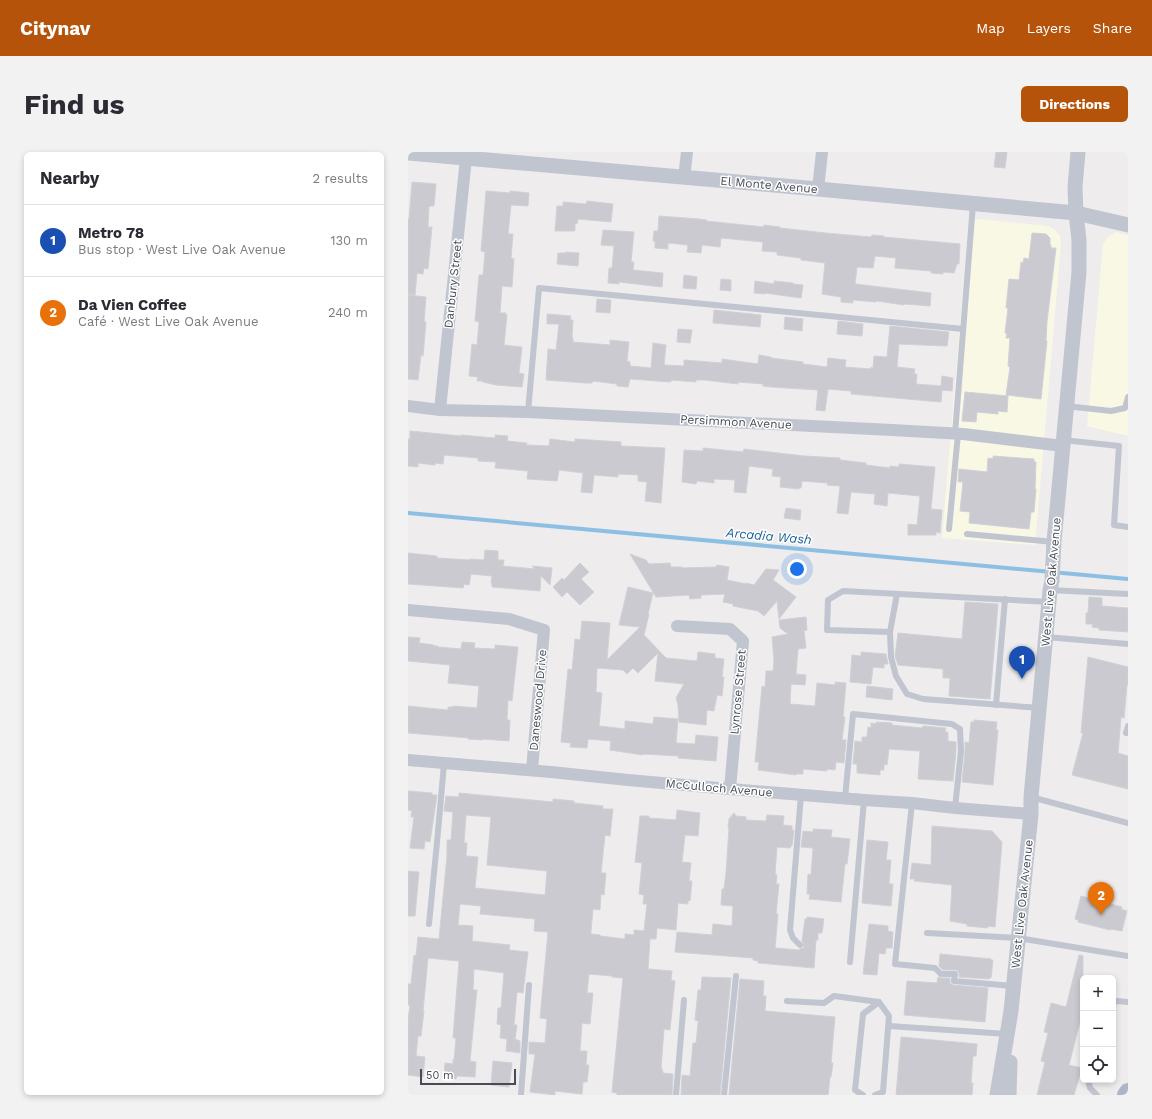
<!DOCTYPE html>
<html lang="en">
<head>
<meta charset="utf-8">
<style>
	:root { --surface:#fff; --page:#f2f2f3; --text:#2b2b33; --muted:#7c7c81; --line:#e1e1e2; --accent:#b45309 }
	body { margin:0; font-family:"Work Sans",sans-serif; background:var(--page); color:var(--text) }
	.controls { position:absolute; right:12px; bottom:12px; display:grid; overflow:hidden; border-radius:6px; box-shadow:0 2px 6px #0003 }
	.controls button { width:36px; height:36px; display:grid; place-items:center; padding:0; border:0; border-bottom:1px solid var(--line); background:var(--surface); color:var(--text); font:20px sans-serif }
	.scale { position:absolute; left:12px; bottom:10px; width:96px; box-sizing:border-box; padding-left:4px; border:2px solid #464b57; border-top:0; font-size:11px; line-height:14px; white-space:nowrap; color:#464b57; -webkit-text-stroke:3px #fff; paint-order:stroke }
	.you { position:absolute; left:389px; top:417px; width:14px; height:14px; margin:-10px; border:3px solid #fff; border-radius:50%; background:#1a73e8; box-shadow:0 0 0 6px #1a73e833 }
	.badge { display:grid; place-items:center; width:26px; height:26px; border-radius:50%; background:var(--accent); color:#fff; font-size:13px; font-weight:700 }
	.pin { position:absolute; translate:-50% -33px; filter:drop-shadow(0 1px 2px #0008) }
	.pin::after { content:''; position:absolute; top:21px; width:14px; height:12px; background:inherit; clip-path:polygon(0 0,100% 0,50% 100%) }
	.list { margin:0; padding:0; list-style:none }
	h2 { display:flex; justify-content:space-between; align-items:center; height:52px; margin:0; padding:0 16px; font-size:17px }
	h2 small { font-size:13px; font-weight:400; color:var(--muted) }
	.list li { display:grid; grid-template-columns:26px 1fr auto; gap:12px; align-items:center; box-sizing:border-box; height:72px; padding:0 16px; border-top:1px solid var(--line) }
	.list b { display:block; font-size:15px; white-space:nowrap }
	.list p { margin:0; font-size:13px; white-space:nowrap; color:var(--muted) }
	.list em { font-size:13px; font-style:normal; color:var(--muted) }
	.icon { flex:none; width:22px; height:22px; fill:none; stroke:currentColor; stroke-width:2; stroke-linecap:round; stroke-linejoin:round }
	.map { position:relative; flex:none; width:720px; height:943px; overflow:hidden; border-radius:6px }
	header { display:flex; align-items:center; gap:24px; box-sizing:border-box; height:56px; padding:0 20px; background:var(--accent); color:#fff }
	header strong { font-size:19px }
	nav { display:flex; gap:22px; margin-inline-start:auto; font-size:14px }
	.intro { display:flex; align-items:center; justify-content:space-between; box-sizing:border-box; height:96px; padding:0 24px }
	h1 { margin:0; font-size:28px }
	.button { padding:10px 18px; border-radius:6px; background:var(--accent); color:#fff; font-size:14px; font-weight:700 }
	main { display:flex; gap:24px; padding:0 24px }
	aside { flex:1; background:var(--surface); border-radius:6px; box-shadow:0 2px 6px #0003 }
	.map>svg:first-child { display:block }
	.commercial { fill:#f9f8e5 }
	.lines { fill:none; stroke-linecap:round; stroke-linejoin:round }
	.stream { stroke:#8dbfe3; stroke-width:4 }
	.building { fill:#cacad0; stroke:#d0d1d7; fill-rule:evenodd }
	.service { stroke:#c0c5d0; stroke-width:6 }
	.minor { stroke:#c0c5d0; stroke-width:12 }
	.tertiary { stroke:#c0c5d0; stroke-width:15 }
	.primary { stroke:#adb5c9; stroke-width:18 }
	.labels { text-anchor:middle; dominant-baseline:central; stroke-width:3; stroke-linejoin:round; paint-order:stroke }
	.street-label { font-size:12px; fill:#464b57; stroke:#fff }
	.water-label { font-size:13px; font-style:italic; fill:#176299; stroke:#fff }
</style>
</head>
<body>
<header>
<strong>Citynav</strong>
<nav><a>Map</a><a>Layers</a><a>Share</a></nav>
</header>
<div class="intro"><h1>Find us</h1><a class="button">Directions</a></div>
<main>
<aside>
<h2>Nearby<small>2 results</small></h2>
<ul class="list">
<li><span class="badge" style="background:#1a4fb4">1</span><div><b>Metro 78</b><p>Bus stop · West Live Oak Avenue</p></div><em>130 m</em></li>
<li><span class="badge" style="background:#e8710a">2</span><div><b>Da Vien Coffee</b><p>Café · West Live Oak Avenue</p></div><em>240 m</em></li>
</ul>
</aside>
<div class="map">
<svg width="720" height="943" viewBox="0 0 720 943">
	<rect width="100%" height="100%" fill="#eeecec"/>
	<!-- commercial -->
	<g class="commercial">
		<path d="M561 66 640 74 647 78 652 84 653 93 627 393 534 386Z"/>
		<path d="M708 80 720 83V284L679 274 695 92 700 85Z"/>
	</g>
	<g class="lines">
		<!-- stream -->
		<path class="stream" d="M0 361 720 427"/>
	</g>
	<!-- building -->
	<g class="building">
		<path d="M588 0H599L597 16 586 15Z"/>
		<path d="M4 30 28 32 26 54H22L21 55 20 75H24L20 117 16 116 15 122 9 121 7 143 0 142V67H1Z"/>
		<path d="M78 39 102 41V39L121 41 120 54 103 53 100 82H105L103 106 106 107 104 135 94 134 92 161H98V163H99L96 193 114 195 111 221 116 222 114 235 88 233 75 230 73 229H69L70 225 61 224 64 192 69 193 71 170 67 169 71 123H75L77 100 73 99Z"/>
		<path d="M179 49 205 52 203 70 170 67 169 72 167 71V79H147L149 54H155V50L178 52Z"/>
		<path d="M251 64 291 67 299 68 298 69 356 75V73L372 75V76L418 81 463 85 464 83 476 84V85L552 92 551 112H549L546 121 535 120V122L523 121V119L487 116 488 106 467 104 465 116 449 115 447 132 523 141 522 154 497 152 496 153 469 149 468 150 445 148V151L433 150V145L414 142 417 111 393 108V106L369 103V100L354 99 355 90 313 86 312 95 294 93 293 101 279 100 280 93 260 91V97L247 96V89H245L246 79H250Z"/>
		<path d="M195 78 226 80 223 110H226L225 118 255 121 254 135 211 130V132L200 131 201 116H204L206 94 193 93Z"/>
		<path d="M624 81 638 82 642 86V93H643V96H648L639 170 638 189H639L633 247 598 243 602 215 600 214 602 186H598L599 182 597 181 600 156H598L601 127 611 128 613 110 615 111 616 106 621 107Z"/>
		<path d="M158 100 171 101 170 114 149 112 150 101H158Z"/>
		<path d="M276 123 289 125 288 137 275 136Z"/>
		<path d="M313 127 323 128V139L312 138Z"/>
		<path d="M347 129 366 132V129L385 131V132L395 133 393 146 357 141V142L346 141Z"/>
		<path d="M0 143 18 145 16 170H18L15 204 13 203 10 228 0 227Z"/>
		<path d="M189 147 203 148 202 161 188 160Z"/>
		<path d="M306 158 353 163 352 175 305 171Z"/>
		<path d="M139 162 163 164 162 168H165L164 186H165V190L202 193V188L221 190 219 209 222 210V214L243 216 245 191 258 193 256 213 276 214V208L314 211V207L350 212 351 203 363 205V206L395 210V212L419 215 420 206 438 208 437 215 463 217V215L465 216 466 204 479 205 482 174 541 180 539 194 491 192 489 215 507 217 506 222H509L508 232 533 234 534 224 545 226 544 239 534 238 533 250 443 242V239L420 237 417 259 408 258 410 238 363 235 355 234V232L330 230V232L296 228H288V230L263 228V230L222 227 220 235 209 234V232L185 229 184 231H178L138 228 140 197 148 198 151 172H139Z"/>
		<path d="M377 165 395 167 394 179 376 177Z"/>
		<path d="M430 169 455 172 454 184 429 182Z"/>
		<path d="M270 177 284 178 282 191 269 190Z"/>
		<path d="M557 240 600 244 599 260 590 259V262L569 260 568 270 554 269Z"/>
		<path d="M2 279 53 284V283L87 286V283L100 284 99 289 119 291 118 293 141 294 142 287 167 290V287L213 290V294L257 296 253 351 237 349 239 330 230 329V323L210 322V325L186 323 184 341 173 340 175 321 151 318 149 329 119 327 120 319 87 316 88 310 70 309V306L36 303 35 312 27 311V313L10 311V315L0 314V287H2Z"/>
		<path d="M295 296 335 300 336 297 396 304 432 306V308L458 311V313L482 316V314L491 315V312L527 315 523 357 534 358 532 381 528 380V383H500V372L509 373 512 344 480 341 479 354 466 352 467 342 443 340 440 362 429 361 432 334 419 333 420 331 394 329 393 336H391V337L372 335 373 325 364 324 365 317 341 314 338 341 326 340 327 328 306 327V331L289 329 288 332 274 330 276 298 295 299Z"/>
		<path d="M585 304 626 307V310H628L627 337H628L626 360H623L621 377 561 371 562 360 552 359 555 330H550L551 317 579 320 580 306 585 307Z"/>
		<path d="M378 356 393 358 392 368 376 366Z"/>
		<path d="M77 398 90 399V408H96L95 414 127 417 124 414 144 416 142 433 133 424 132 439 84 435V431H83L84 424 63 422 61 433 56 432 55 436 0 432V401L29 404V406L62 408V407L76 408Z"/>
		<path d="M222 402 238 408 241 412 262 411 263 415H274V416L308 415 309 413 321 415 319 428 338 432V431L346 433 358 417 371 418 365 428 388 445 371 467 369 449 356 464 350 459 325 454V452L315 450 317 442 293 443V446L282 447 281 443 248 445Z"/>
		<path d="M172 411 181 420 173 427 186 440 172 453 159 440 154 445 145 435 154 426 156 428Z"/>
		<path d="M220 435 245 441 240 462H241L236 483 258 506 289 509 290 500 307 502V506L316 507 314 525H316L314 544 309 543 306 559 299 558 298 573 271 570 270 553 268 546 276 532 247 529 250 501 230 521 225 516 219 522 215 518 189 516 188 540 194 541 191 574 217 577V569L245 572 246 565 270 567 268 591 287 592 288 583 310 585 308 609 270 606 271 604 235 602V603L202 598 203 589 180 587 179 596 162 595 163 591 153 590 160 517 164 518 167 487 172 488 174 469 202 471 199 508 232 475 211 473Z"/>
		<path d="M681 445 694 446V454L720 456V480L691 478V476L684 475 685 472H678V461H680Z"/>
		<path d="M557 450 590 452 582 547 541 544 542 526H535V517L490 513 487 504 490 481 554 487Z"/>
		<path d="M398 465 399 478 396 479 398 496 390 497 388 522 398 523 397 533 383 532 382 552 407 554 409 531 427 533V530L438 531 435 565H437L434 588H438L436 611 428 610 427 618 419 617V619L395 617V622H388V623L350 618 351 610H347L354 534 357 535 358 519H365L366 509 364 485 380 482 372 476 371 468Z"/>
		<path d="M0 485 12 486 11 491 26 493V494H30V495L53 497 54 490 67 491 66 496 86 497H87V493L110 495 104 549 100 548 99 568H102L101 589 75 587V588L60 587 61 586 0 581V554L40 558V555H45V554L69 556 71 534 40 531 42 513 0 509Z"/>
		<path d="M453 500 478 502 480 512H476V516L465 515 463 532 442 530 444 503 453 504Z"/>
		<path d="M680 505 720 515V533H719L716 566 713 565 710 601 720 604V637L664 623 675 581H673Z"/>
		<path d="M459 534 485 537 484 548 458 545Z"/>
		<path d="M566 568 589 570 588 578H590L585 633 554 630 557 599V590L561 591 563 570H566Z"/>
		<path d="M468 570 484 571V573L514 576 515 574 538 576 537 580H540V589L548 590V599L545 629 510 627 512 599 481 597 479 613 476 612V618H472V623L449 621V612H445L447 589 454 590V585H459L460 575 463 576V571L468 572Z"/>
		<path d="M0 639 24 641V643H29L22 690 17 689 16 697 2 696 6 665H3L4 659 0 658Z"/>
		<path d="M51 641 145 650V647L166 649V651L195 654V657H205L202 684 197 683 193 721H198L196 743 193 742 192 758 185 757 183 779V782L192 783V784L217 787V782L226 783V778L236 779 239 752H235L236 743 231 742 234 711 227 710 232 664H241V666L268 668 269 658 292 661 290 684 277 683 274 710 283 711 281 729H284L282 749 280 748V752L270 751 268 778 249 776 248 787H242L240 817 264 819 263 828 267 829 262 878 256 877 253 916H254V919H255V921L265 922 264 943H209V941L204 940 215 826 204 825V824L181 822 179 841H185L182 872 174 871 172 899H179L178 913H181L179 930H175L174 942 147 939V943L122 940 127 902H121V890L137 891 139 867 132 866 140 780 126 779 127 767 72 762 73 754 52 752 50 773 65 774 64 789 102 793 101 798 120 800 115 841 109 840 106 873H109L107 887 112 889V901L98 899 99 887 92 886 93 873 89 872 90 856H93L96 821 66 817 65 838H69L62 909 68 910 67 925 49 924 48 927 36 925 37 911 45 912V907L46 908 48 886H45L51 809 20 806 15 859H16L13 884H10L8 904 17 905 15 925 0 923V868L2 853H0V832H3L6 803 8 804 10 785 31 787 39 704V688H43L45 660 36 659 38 644 51 645ZM58 663 83 665 79 713 139 719 137 743 67 736 70 705 58 704 59 691H56Z"/>
		<path d="M326 661 328 664 338 665V668L358 669 359 663 376 664 375 673 384 674V678H386L384 694H383L382 696 369 695 367 722 369 723 368 732H371L368 762H370L367 796 391 798 392 797 395 796 396 794 394 789 397 767H399V765L416 767 414 781H410V788H408L406 816 350 811V809L345 808V806L267 800 269 780 304 783 305 772 324 774 325 754 313 753 314 737H316L318 721 321 676H320L321 667Z"/>
		<path d="M524 674 584 679 594 690 587 775 580 774V776L559 774V772L542 769 544 733 506 729 507 727H502L504 711 523 713Z"/>
		<path d="M405 677 424 678 423 685 442 687 439 712H437L433 750 401 747 402 742H399L400 722 403 723 405 696 393 695 395 679 405 680Z"/>
		<path d="M459 688 480 690 478 708H483L481 732H485L483 754 454 751Z"/>
		<path d="M0 719 11 720 7 764H0Z"/>
		<path d="M673 744 714 755 713 757 719 759 714 779 702 777V778L670 770V768L667 767Z"/>
		<path d="M461 772 480 774V779L485 780 484 796H478L477 802 471 801 469 823 455 822Z"/>
		<path d="M532 802 583 807V808H585L583 826H581V827L551 825V821L549 818H535L531 814Z"/>
		<path d="M671 803 675 804V858L661 913 674 916 666 943H629L637 910 633 909 640 881 636 880 643 851 658 855Z"/>
		<path d="M294 825 323 826 312 943H273L274 923 282 924 285 891H288L290 872V869L287 868 290 838H293Z"/>
		<path d="M530 825 533 826H542V831L545 833 580 836 577 870 496 863 499 829 529 831Z"/>
		<path d="M332 827 356 829 355 844H358L357 859 427 865 423 911H425L423 925H422L420 943H321Z"/>
		<path d="M493 885 569 892 568 904H565L563 931H565L564 943H488Z"/>
		<path d="M85 909 104 911 101 935 83 933Z"/>
	</g>
	<g class="lines">
		<!-- service -->
		<g class="service">
			<path d="M658 254 703 259 717 256 720 245"/>
			<path d="M120 260 131 136 555 177"/>
			<path d="M547 282 565 52"/>
			<path d="M655 288 711 294 706 373 720 375"/>
			<path d="M541 377 550 282"/>
			<path d="M559 382 646 390"/>
			<path d="M642 438 720 442"/>
			<path d="M482 480 489 442"/>
			<path d="M638 485 720 492"/>
			<path d="M588 553 597 447"/>
			<path d="M632 556 515 547 499 542 488 524 483 505 482 480 419 478 420 448 435 439 641 450"/>
			<path d="M718 581 720 574"/>
			<path d="M623 645 720 671"/>
			<path d="M437 646 445 562 544 572 552 577 553 599 547 656"/>
			<path d="M504 651 487 812 527 816 533 822H547L546 829 605 834"/>
			<path d="M21 772 30 680 36 612"/>
			<path d="M519 781 610 786 720 804"/>
			<path d="M392 793 385 786 382 778 393 643"/>
			<path d="M442 810 456 648"/>
			<path d="M379 849 416 851 426 844 471 850 481 864 475 940 467 943"/>
			<path d="M705 850 708 849 720 850"/>
			<path d="M481 874 599 882"/>
			<path d="M680 928 682 936 689 943"/>
			<path d="M113 943 121 833"/>
			<path d="M268 943 276 848"/>
			<path d="M316 943 328 824"/>
			<path d="M455 943 447 938 455 862 471 850"/>
		</g>
		<!-- minor -->
		<g class="minor">
			<path d="M276 26 279 0"/>
			<path d="M410 37 414 0"/>
			<path d="M0 254 32 258 120 260 484 278 555 282 655 294"/>
			<path d="M32 258 58 6"/>
			<path d="M0 458 101 467 136 478 124 618"/>
			<path d="M269 474 322 477 335 489 322 637"/>
			<path d="M0 608 143 620 220 628 322 637 456 648 504 651 547 656 623 662"/>
		</g>
		<!-- tertiary -->
		<g class="tertiary">
			<path d="M0 1 410 37 668 61 720 73"/>
			<path d="M589 943 603 859 623 662V645L642 438 644 429 646 390 671 120V88L668 61 667 35 670 0"/>
			<path d="M601 943 602 910"/>
		</g>
		<!-- primary -->
		<path class="primary" d="M718 943 720 940"/>
	</g>
	<g class="labels">
		<!-- street labels -->
		<g class="street-label">
			<text transform="translate(361 33) rotate(5)">El Monte Avenue</text>
			<text transform="translate(45 132) rotate(-84)">Danbury Street</text>
			<text transform="translate(328 270) rotate(3)">Persimmon Avenue</text>
			<text transform="translate(643 430) rotate(-85)">West Live Oak Avenue</text>
			<text transform="translate(330 540) rotate(-85)">Lynrose Street</text>
			<text transform="translate(130 548) rotate(-85)">Daneswood Drive</text>
			<text transform="translate(311 636) rotate(5)">McCulloch Avenue</text>
			<text transform="translate(614 752) rotate(-84)">West Live Oak Avenue</text>
		</g>
		<!-- water labels -->
		<g class="water-label">
			<text transform="translate(361 384) rotate(5)">Arcadia Wash</text>
		</g>
	</g>
</svg>
<div class="controls">
<button>+</button>
<button>−</button>
<button><svg class="icon" aria-label="locate" viewBox="0 0 24 24"><circle cx="12" cy="12" r="6"/><path d="M12 2v4M12 18v4M2 12h4M18 12h4"/></svg></button>
</div>
<div class="scale">50 m</div>
<div class="you"></div>
<div class="pin badge" style="left:614px;top:527px;background:#1a4fb4">1</div>
<div class="pin badge" style="left:693px;top:763px;background:#e8710a">2</div>
</div>
</main>
</body>
</html>
